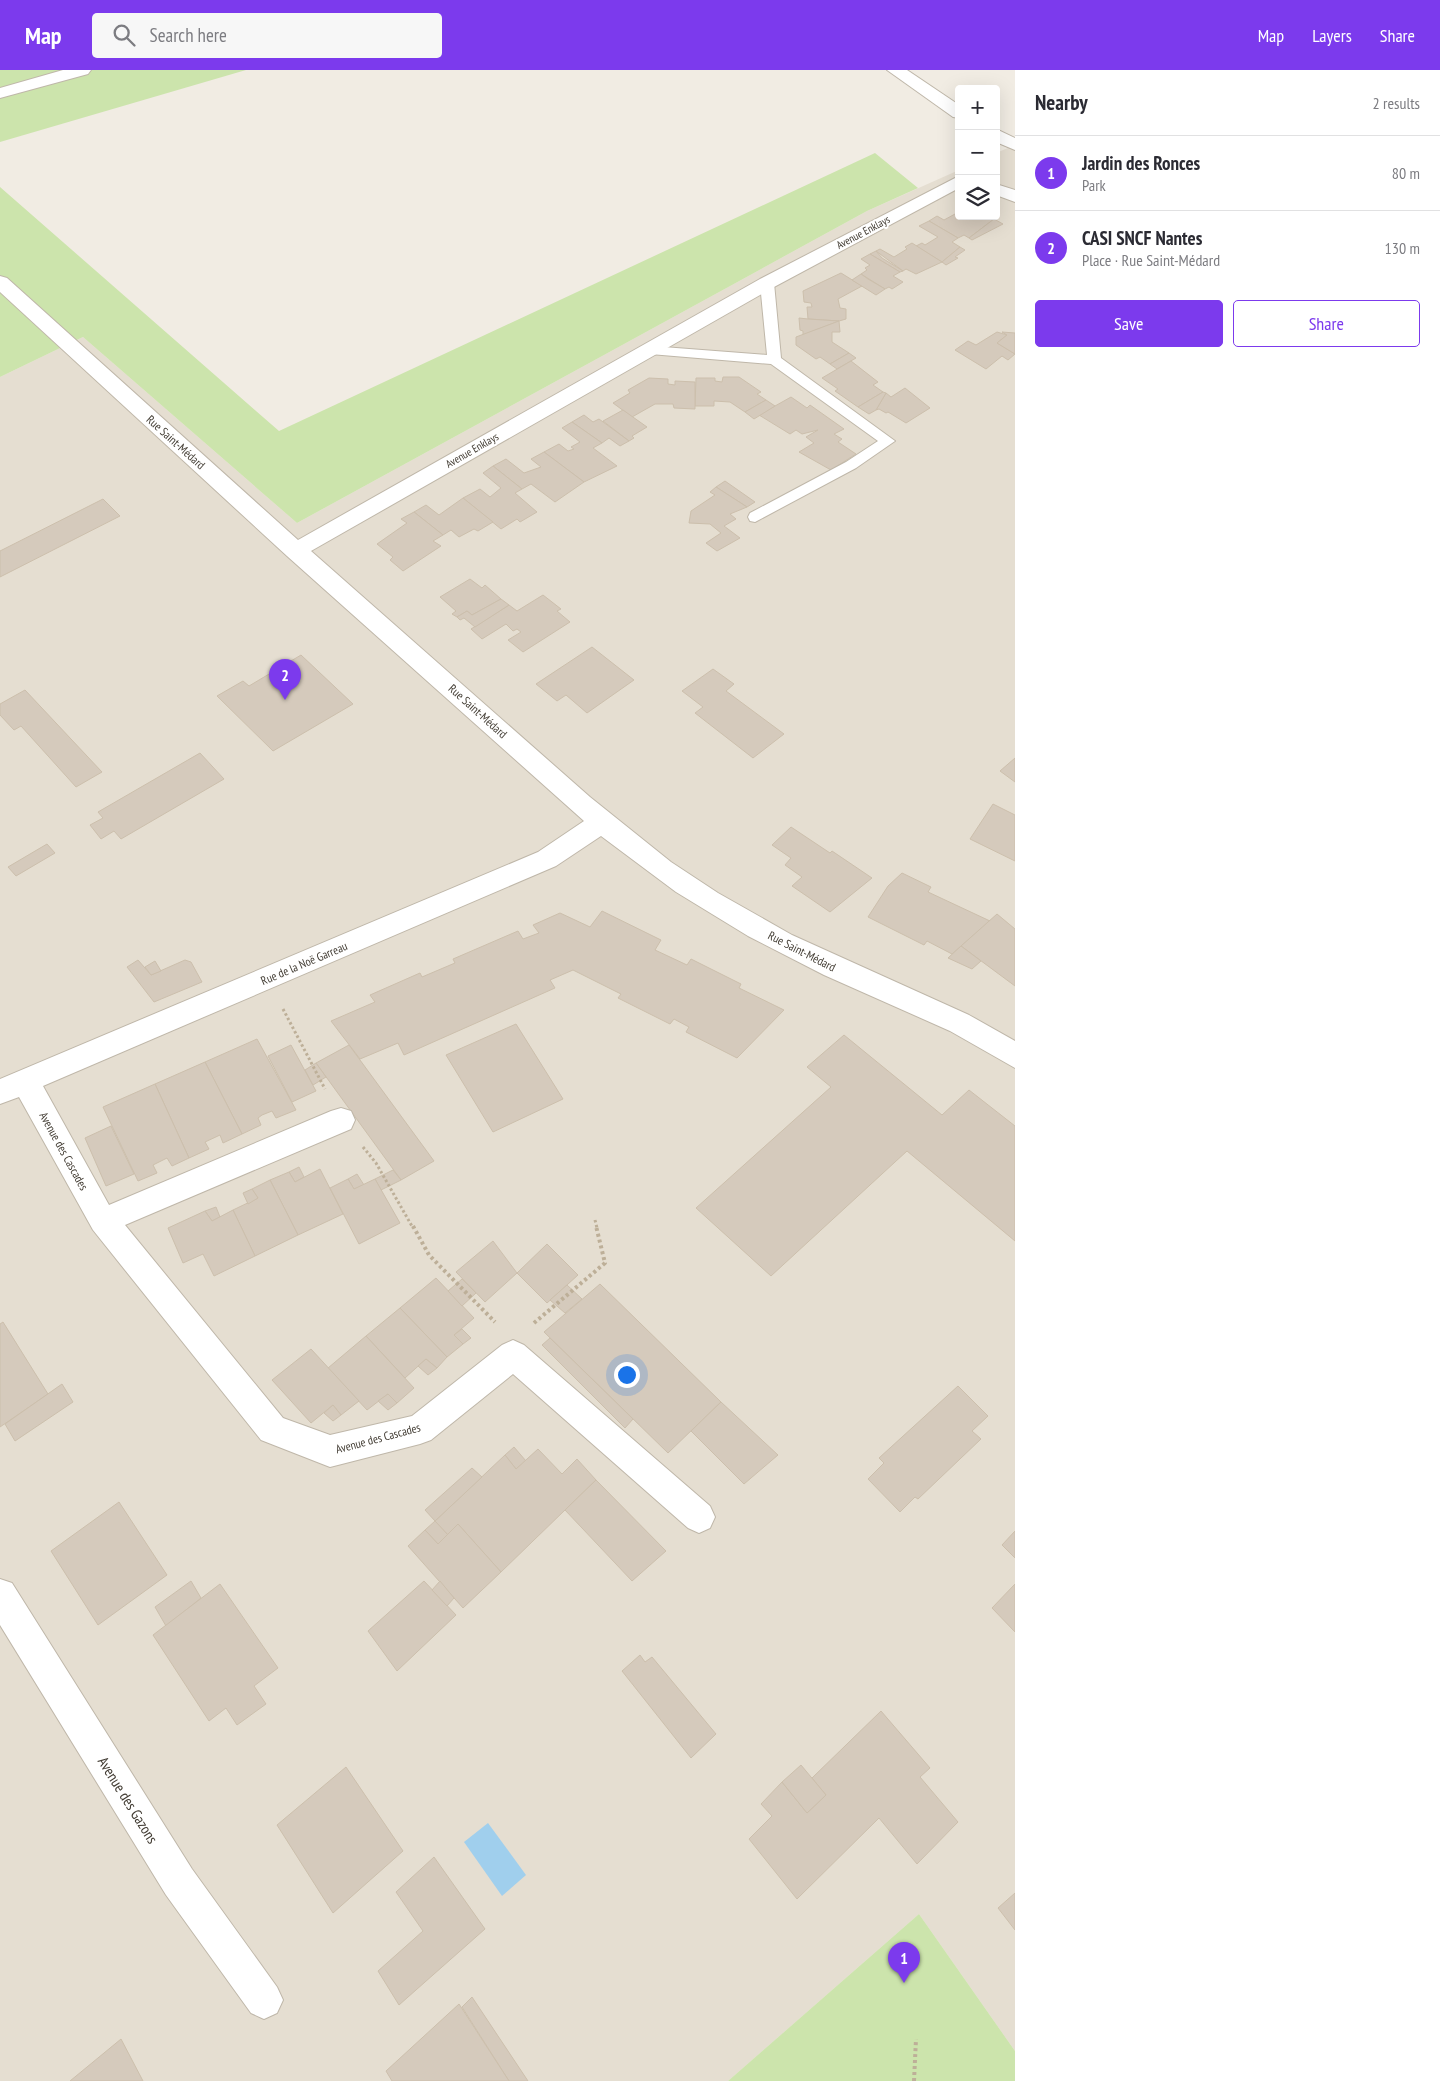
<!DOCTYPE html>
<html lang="en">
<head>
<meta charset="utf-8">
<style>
	:root { --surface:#fff; --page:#f7f7f7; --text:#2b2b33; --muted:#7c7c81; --line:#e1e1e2; --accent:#7c3aed }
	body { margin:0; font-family:"PT Sans Narrow",sans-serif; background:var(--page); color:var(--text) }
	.controls { position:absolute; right:15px; top:15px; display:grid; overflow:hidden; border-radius:5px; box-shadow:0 5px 20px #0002 }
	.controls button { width:45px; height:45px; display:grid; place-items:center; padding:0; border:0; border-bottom:1px solid var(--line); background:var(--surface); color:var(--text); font:25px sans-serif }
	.you { position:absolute; left:626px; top:1304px; width:18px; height:18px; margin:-12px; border:4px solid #fff; border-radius:50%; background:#1a73e8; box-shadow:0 0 0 8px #1a73e833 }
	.badge { display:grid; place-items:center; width:32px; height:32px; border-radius:50%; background:var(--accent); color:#fff; font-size:16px; font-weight:700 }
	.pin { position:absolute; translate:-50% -41px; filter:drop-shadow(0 1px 2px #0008) }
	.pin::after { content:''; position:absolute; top:26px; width:18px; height:15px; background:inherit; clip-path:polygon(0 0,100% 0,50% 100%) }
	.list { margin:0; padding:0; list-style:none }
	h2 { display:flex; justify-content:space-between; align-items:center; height:65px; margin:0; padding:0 20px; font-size:21px }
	h2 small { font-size:16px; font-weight:400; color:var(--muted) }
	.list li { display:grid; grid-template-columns:32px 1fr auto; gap:15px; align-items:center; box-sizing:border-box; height:75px; padding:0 20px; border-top:1px solid var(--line) }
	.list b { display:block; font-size:19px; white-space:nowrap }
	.list p { margin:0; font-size:16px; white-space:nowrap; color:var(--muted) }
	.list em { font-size:16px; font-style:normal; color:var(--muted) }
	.actions { display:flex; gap:10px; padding:15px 20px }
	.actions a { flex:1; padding:11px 0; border:1px solid var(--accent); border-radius:5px; text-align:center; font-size:18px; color:var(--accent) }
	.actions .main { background:var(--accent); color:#fff }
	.icon { flex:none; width:28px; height:28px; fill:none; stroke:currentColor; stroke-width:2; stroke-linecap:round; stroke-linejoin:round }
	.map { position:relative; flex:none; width:1015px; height:2011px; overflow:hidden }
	header { display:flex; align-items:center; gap:30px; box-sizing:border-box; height:70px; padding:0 25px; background:var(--accent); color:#fff }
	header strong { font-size:24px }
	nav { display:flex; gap:28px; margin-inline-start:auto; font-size:18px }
	.search { width:350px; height:45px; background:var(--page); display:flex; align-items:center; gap:12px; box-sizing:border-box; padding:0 18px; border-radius:5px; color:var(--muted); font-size:19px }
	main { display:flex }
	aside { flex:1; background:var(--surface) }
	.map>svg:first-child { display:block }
	.residential { fill:#e5ded1 }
	.green { fill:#cce4ac }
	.water { fill:#a0cfed }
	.building { fill:#d5cabc; stroke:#ccbfac }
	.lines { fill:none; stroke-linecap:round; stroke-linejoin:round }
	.service-casing { stroke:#bfb7a9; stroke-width:2 }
	.minor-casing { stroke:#bfb7a9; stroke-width:2 }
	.path-far1 { stroke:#bdaf98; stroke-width:3; stroke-dasharray:2.5 2.5; stroke-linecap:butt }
	.path { stroke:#bdaf98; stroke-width:4; stroke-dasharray:3 3; stroke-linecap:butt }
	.service { fill:#fff; fill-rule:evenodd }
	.minor { fill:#fff; fill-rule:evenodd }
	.labels { text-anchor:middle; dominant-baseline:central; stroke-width:4; stroke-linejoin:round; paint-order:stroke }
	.far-street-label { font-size:11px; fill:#423c33; stroke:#fff }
	.street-label { font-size:12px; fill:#423c33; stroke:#fff }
	.near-street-label { font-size:15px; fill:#423c33; stroke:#fff }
</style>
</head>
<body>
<header>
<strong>Map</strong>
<div class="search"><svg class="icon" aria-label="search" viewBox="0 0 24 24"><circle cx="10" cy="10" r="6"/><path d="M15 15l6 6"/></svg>Search here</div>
<nav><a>Map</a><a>Layers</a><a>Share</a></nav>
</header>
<main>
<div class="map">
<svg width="1015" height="2011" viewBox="0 0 1015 2011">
	<rect width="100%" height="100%" fill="#f1ece3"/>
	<!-- residential -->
	<path class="residential" d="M1015 75V1981L919 1844 728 2011H0V307L83 267 297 453 867 141 959 100V146H996V83Z"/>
	<!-- green -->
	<g class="green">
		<path d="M0 0H246L0 72Z"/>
		<path d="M875 83 918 118 867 141 297 453 83 267 0 307V117L279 361Z"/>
		<path d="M919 1844 1015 1981V2011H728Z"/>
	</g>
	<!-- water -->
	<path class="water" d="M488 1753 526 1805 502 1826 464 1772Z"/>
	<!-- building -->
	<g class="building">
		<path d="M955 144 990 146 994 149 969 168 964 165 958 168 929 151 937 146 944 150Z"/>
		<path d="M994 149 1003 154 972 170 969 168Z"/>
		<path d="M929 151 958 168 952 172 960 177 942 192 916 176 922 173 925 175 938 167 919 156Z"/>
		<path d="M912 173 942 192 916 204 906 199 903 201 876 181 880 179 894 187 907 179 905 177Z"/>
		<path d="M960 177 965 180 955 187 958 188 946 195 942 192Z"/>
		<path d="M876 181 882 188 903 201 900 202 870 184Z"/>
		<path d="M870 184 900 202 893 206 903 212 892 219 889 217 885 219 861 204 867 200 865 198 870 195 861 189Z"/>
		<path d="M841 203 862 216 838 229 840 238 846 239V249L839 251 808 249 807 237H812L811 233 804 232 803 221Z"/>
		<path d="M861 204 868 209 885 219 876 225 852 210Z"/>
		<path d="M799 248 808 249 839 251 803 265V261L800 260Z"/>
		<path d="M839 251 840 262H832V272L849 283 830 294 820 287 816 289 796 275V267Z"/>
		<path d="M997 262 1007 265 997 273 1015 284 1008 290 1002 286 986 299 955 280 968 271 976 275Z"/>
		<path d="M1002 262 1015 263V284L997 273 1007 265Z"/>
		<path d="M849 283 856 288 837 299 830 294Z"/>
		<path d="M851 291 878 312 873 315 883 322 858 337 835 321 838 319 822 308Z"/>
		<path d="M723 307H739L761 322 757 324 766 330 745 342 730 332 714 331V336H695L696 308H715V311L722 312Z"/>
		<path d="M649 308 668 309V314L675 315V311L695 312V339L674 338 673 334H655L632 347 613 333 630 323 628 320Z"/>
		<path d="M905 318 930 338 906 353 888 342 886 343 879 339 876 340 886 323 891 327Z"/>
		<path d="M883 322 886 323 876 340 869 344 858 337Z"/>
		<path d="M791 327 807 338 810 335 844 359 834 364 842 369 838 372 856 384 831 400 799 382 814 373 806 367 818 360 802 364 796 360 790 364 759 345Z"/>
		<path d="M766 330 775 336 754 349 745 342Z"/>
		<path d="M623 340 647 357 632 366 634 368 629 371 603 351Z"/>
		<path d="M584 345 593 352 599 349 629 371 620 376 609 368 602 373 572 352Z"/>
		<path d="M572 352 602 373 593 378 617 396 584 412 544 382 559 374 568 381 574 379 571 377 580 372 562 358Z"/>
		<path d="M544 382 584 412 555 432 531 414 522 419 493 396 506 389 524 403 541 397 531 389Z"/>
		<path d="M493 396 522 419 515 423 537 442 520 452 517 449 501 459 463 428 480 419 490 427 501 418 483 403Z"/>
		<path d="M725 411 755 432 747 437 716 417Z"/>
		<path d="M716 417 747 437 730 444 736 449 724 456 740 468 717 481 706 473 721 463 710 454 689 453 691 441 715 425 710 422Z"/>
		<path d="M463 428 493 452 478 461 474 459 459 467 451 460 443 465 414 442 426 435 439 445Z"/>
		<path d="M103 429 120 446 0 507V481Z"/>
		<path d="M414 442 443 465 433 471 441 476 403 501 390 490 393 487 377 474 407 453 401 449Z"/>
		<path d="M470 509 482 518 485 515 501 529 472 545 467 541 457 547 452 544 456 541 440 527Z"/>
		<path d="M543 525 561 539 557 541 570 552 523 582 508 570 521 562 517 559 513 561 506 554 482 569 471 559 509 535 517 541Z"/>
		<path d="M501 529 509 535 475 557 464 548 460 550 457 547 467 541 472 545Z"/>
		<path d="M592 577 634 610 587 643 566 625 557 631 536 614Z"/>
		<path d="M301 585 353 634 273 681 217 626 243 611 249 616Z"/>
		<path d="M713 599 734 614 726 621 784 664 753 688 695 643 703 637 682 621Z"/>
		<path d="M25 620 102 702 76 717 21 656 14 660 0 645V634Z"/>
		<path d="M200 683 224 709 121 769 114 761 101 769 90 755 103 748 98 742Z"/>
		<path d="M1015 688V712L1000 701Z"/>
		<path d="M993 734 1015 745V791L970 769Z"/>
		<path d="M791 757 830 783 832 781 872 808 830 842 792 816 802 807 785 795 791 788 772 775Z"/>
		<path d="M47 774 55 783 16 806 8 797Z"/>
		<path d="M902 803 931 817 928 822 990 851 952 884 927 871 924 875 868 847 888 816Z"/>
		<path d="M602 841 661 870 655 880 687 895 691 889 741 914 739 918 784 940 737 988 686 962 689 957 674 949 670 954 618 928 621 924 573 900 550 910 555 918 404 985 398 973 360 989 331 951 375 932 370 925 420 903 422 907 455 893 453 889 518 861 523 869 539 863 533 855 560 843 590 857Z"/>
		<path d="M997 844 1015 859V916L961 876Z"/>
		<path d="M961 876 981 891 972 899 948 888Z"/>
		<path d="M138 890 151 905 185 890 191 892 202 912 154 932 127 897Z"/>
		<path d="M155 891 161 901 151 905 145 897Z"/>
		<path d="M516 954 563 1029 493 1062 446 985Z"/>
		<path d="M844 965 942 1045 969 1020 1015 1056V1171L907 1081 771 1206 696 1138 831 1017 807 997Z"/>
		<path d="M257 969 296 1040 276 1048 272 1041 262 1045 258 1048 261 1055 242 1064 205 992Z"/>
		<path d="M291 975 316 1021 292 1032 268 986Z"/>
		<path d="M349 975 434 1091 401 1110 316 993Z"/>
		<path d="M205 992 242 1064 223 1073 220 1065 205 1072 209 1079 189 1088 155 1014Z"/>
		<path d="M316 993 326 1007 313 1015 305 1000Z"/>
		<path d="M155 1014 189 1088 172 1096 167 1088 153 1095 157 1103 138 1111 103 1037Z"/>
		<path d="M111 1056 134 1104 106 1116 85 1068Z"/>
		<path d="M299 1097 304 1107 295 1112 289 1102Z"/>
		<path d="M320 1099 343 1144 298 1165 270 1110 289 1102 295 1112Z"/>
		<path d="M393 1100 401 1110 381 1120 375 1109Z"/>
		<path d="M357 1104 364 1115 354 1119 348 1109Z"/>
		<path d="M348 1109 354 1119 375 1109 400 1153 359 1174 330 1118Z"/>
		<path d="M270 1110 298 1165 255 1186 233 1140 258 1128 252 1119Z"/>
		<path d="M252 1119 258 1128 248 1134 243 1123Z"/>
		<path d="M216 1137 220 1147 212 1151 205 1141Z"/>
		<path d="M233 1140 255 1186 214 1206 203 1184 183 1193 168 1158 205 1141 212 1151Z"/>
		<path d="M493 1171 517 1203 485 1232 456 1202Z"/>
		<path d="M547 1174 578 1205 547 1233 517 1203Z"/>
		<path d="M436 1208 474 1248 454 1265 463 1274 447 1287 400 1238Z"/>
		<path d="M462 1209 476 1223 462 1236 448 1221Z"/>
		<path d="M600 1214 721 1332 668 1383 544 1262Z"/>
		<path d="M567 1215 582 1229 565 1243 550 1230Z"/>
		<path d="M400 1238 447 1287 437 1298 426 1289 405 1308 366 1266Z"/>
		<path d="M3 1252 48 1324 0 1357V1254Z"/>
		<path d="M462 1259 471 1268 463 1274 454 1265Z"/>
		<path d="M366 1266 414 1318 397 1333 388 1324 367 1340 328 1298Z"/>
		<path d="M550 1268 633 1349 625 1358 542 1275Z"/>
		<path d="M311 1279 359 1331 341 1345 333 1335 311 1353 272 1310Z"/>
		<path d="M426 1289 437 1298 428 1305 418 1296Z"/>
		<path d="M62 1314 73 1332 15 1371 5 1354Z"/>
		<path d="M958 1316 988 1346 972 1361 981 1369 918 1429 915 1427 900 1442 868 1409 884 1393 879 1388Z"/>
		<path d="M388 1324 397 1333 388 1340 378 1331Z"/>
		<path d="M721 1332 778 1385 744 1414 691 1361Z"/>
		<path d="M333 1335 341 1345 333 1351 324 1343Z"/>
		<path d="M514 1377 526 1391 516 1399 505 1385Z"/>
		<path d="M538 1379 562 1404 577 1389 596 1410 501 1502 458 1454 448 1465 435 1451 505 1385 516 1399Z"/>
		<path d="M472 1398 482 1407 435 1451 425 1440Z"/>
		<path d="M596 1410 666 1481 632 1511 565 1440Z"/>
		<path d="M119 1432 167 1505 98 1555 51 1481Z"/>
		<path d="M435 1451 448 1465 438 1474 425 1460Z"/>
		<path d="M458 1454 501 1502 463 1538 408 1476 425 1460 438 1474Z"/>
		<path d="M1015 1461V1488L1002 1475Z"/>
		<path d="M191 1511 201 1528 166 1556 155 1537Z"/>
		<path d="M424 1511 456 1545 397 1601 368 1561Z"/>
		<path d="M440 1511 454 1528 447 1536 432 1520Z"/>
		<path d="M220 1514 278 1598 254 1616 266 1634 237 1655 226 1638 209 1651 153 1565Z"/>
		<path d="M1015 1514V1562L992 1538Z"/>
		<path d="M640 1585 645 1592 652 1587 716 1664 691 1688 622 1601Z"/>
		<path d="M881 1641 930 1698 920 1707 958 1752 917 1794 879 1748 797 1829 749 1769 772 1746 761 1734 782 1712 807 1743 826 1725 812 1708Z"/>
		<path d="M801 1695 826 1725 807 1743 782 1712Z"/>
		<path d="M346 1697 403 1781 333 1843 277 1755Z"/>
		<path d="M434 1787 485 1859 399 1935 378 1901 423 1861 396 1822Z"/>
		<path d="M1015 1823V1860L998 1838Z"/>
		<path d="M472 1927 528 2011H509L462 1937Z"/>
		<path d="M459 1934 509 2011H392L386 2001Z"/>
		<path d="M121 1969 143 2011H70Z"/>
	</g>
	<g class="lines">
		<!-- service casing -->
		<g class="service-casing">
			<path id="service" d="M767 209 774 213 781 288 895 371 856 398 755 452 750 451 748 447 750 443 846 392 878 371 771 294 650 284 643 280 650 276 767 285 760 213Z"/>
		</g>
		<!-- minor casing -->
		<g class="minor-casing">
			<g id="minor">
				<path d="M63 0H91L88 4 0 28V18Z"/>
				<path d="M887 0H907L959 35V48L953 47Z"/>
				<path d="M996 59 1015 68V80L996 72Z"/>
				<path d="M959 106V118L774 217 311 481 590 727 671 792 718 823 792 865 969 945 1015 971V998L950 961 824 905 748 866 676 822 601 766 556 796 43 1016 109 1135 331 1041 341 1038 351 1041 355 1050 351 1059 125 1155 283 1348 330 1365 412 1346 502 1275 513 1270 524 1275 710 1436 715 1447 710 1458 699 1463 688 1458 513 1304 431 1370 420 1374 330 1397 261 1370 93 1160 19 1027 0 1034V1009L538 782 584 751 287 486 0 222V206L7 208 298 470 760 209Z"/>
				<path d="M996 114 1015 120V132L996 125Z"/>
				<path d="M0 1509 12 1513 192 1799 277 1917 283 1930 277 1943 264 1949 251 1943 166 1825 0 1555Z"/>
			</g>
		</g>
		<!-- path-far1 -->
		<g class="path-far1">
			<path d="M283 939 325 1019"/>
			<path d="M363 1077 376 1093 413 1158"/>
			<path d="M595 1150 597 1158"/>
		</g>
		<!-- path -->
		<g class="path">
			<path d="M413 1156 429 1185 495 1252"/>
			<path d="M534 1253 605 1193 596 1156"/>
			<path d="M914 2011 916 1969"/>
		</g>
		<!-- service -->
		<use href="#service" class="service"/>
		<!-- minor -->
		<use href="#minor" class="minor"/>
	</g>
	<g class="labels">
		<!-- far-street labels -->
		<g class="far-street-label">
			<text transform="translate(863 162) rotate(-28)">Avenue Enklays</text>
			<text transform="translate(472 380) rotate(-30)">Avenue Enklays</text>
		</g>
		<!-- street labels -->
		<g class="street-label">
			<text transform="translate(176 372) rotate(42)">Rue Saint-Médard</text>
			<text transform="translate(478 641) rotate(42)">Rue Saint-Médard</text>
			<text transform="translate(802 881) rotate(27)">Rue Saint-Médard</text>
			<text transform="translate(304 893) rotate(-23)">Rue de la Noë Garreau</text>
			<text transform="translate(64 1081) rotate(61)">Avenue des Cascades</text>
			<text transform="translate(378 1368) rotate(-15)">Avenue des Cascades</text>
		</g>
		<!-- near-street labels -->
		<g class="near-street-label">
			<text transform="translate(128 1730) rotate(58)">Avenue des Gazons</text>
		</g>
	</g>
</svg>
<div class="controls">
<button>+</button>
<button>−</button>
<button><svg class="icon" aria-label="layers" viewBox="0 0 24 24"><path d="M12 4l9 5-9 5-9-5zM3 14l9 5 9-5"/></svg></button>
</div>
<div class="you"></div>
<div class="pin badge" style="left:904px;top:1913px">1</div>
<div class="pin badge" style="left:285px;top:630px">2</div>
</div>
<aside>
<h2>Nearby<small>2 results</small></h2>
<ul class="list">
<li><span class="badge">1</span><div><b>Jardin des Ronces</b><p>Park</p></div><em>80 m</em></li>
<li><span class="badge">2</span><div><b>CASI SNCF Nantes</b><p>Place · Rue Saint-Médard</p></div><em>130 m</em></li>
</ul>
<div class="actions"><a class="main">Save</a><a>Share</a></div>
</aside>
</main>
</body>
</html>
